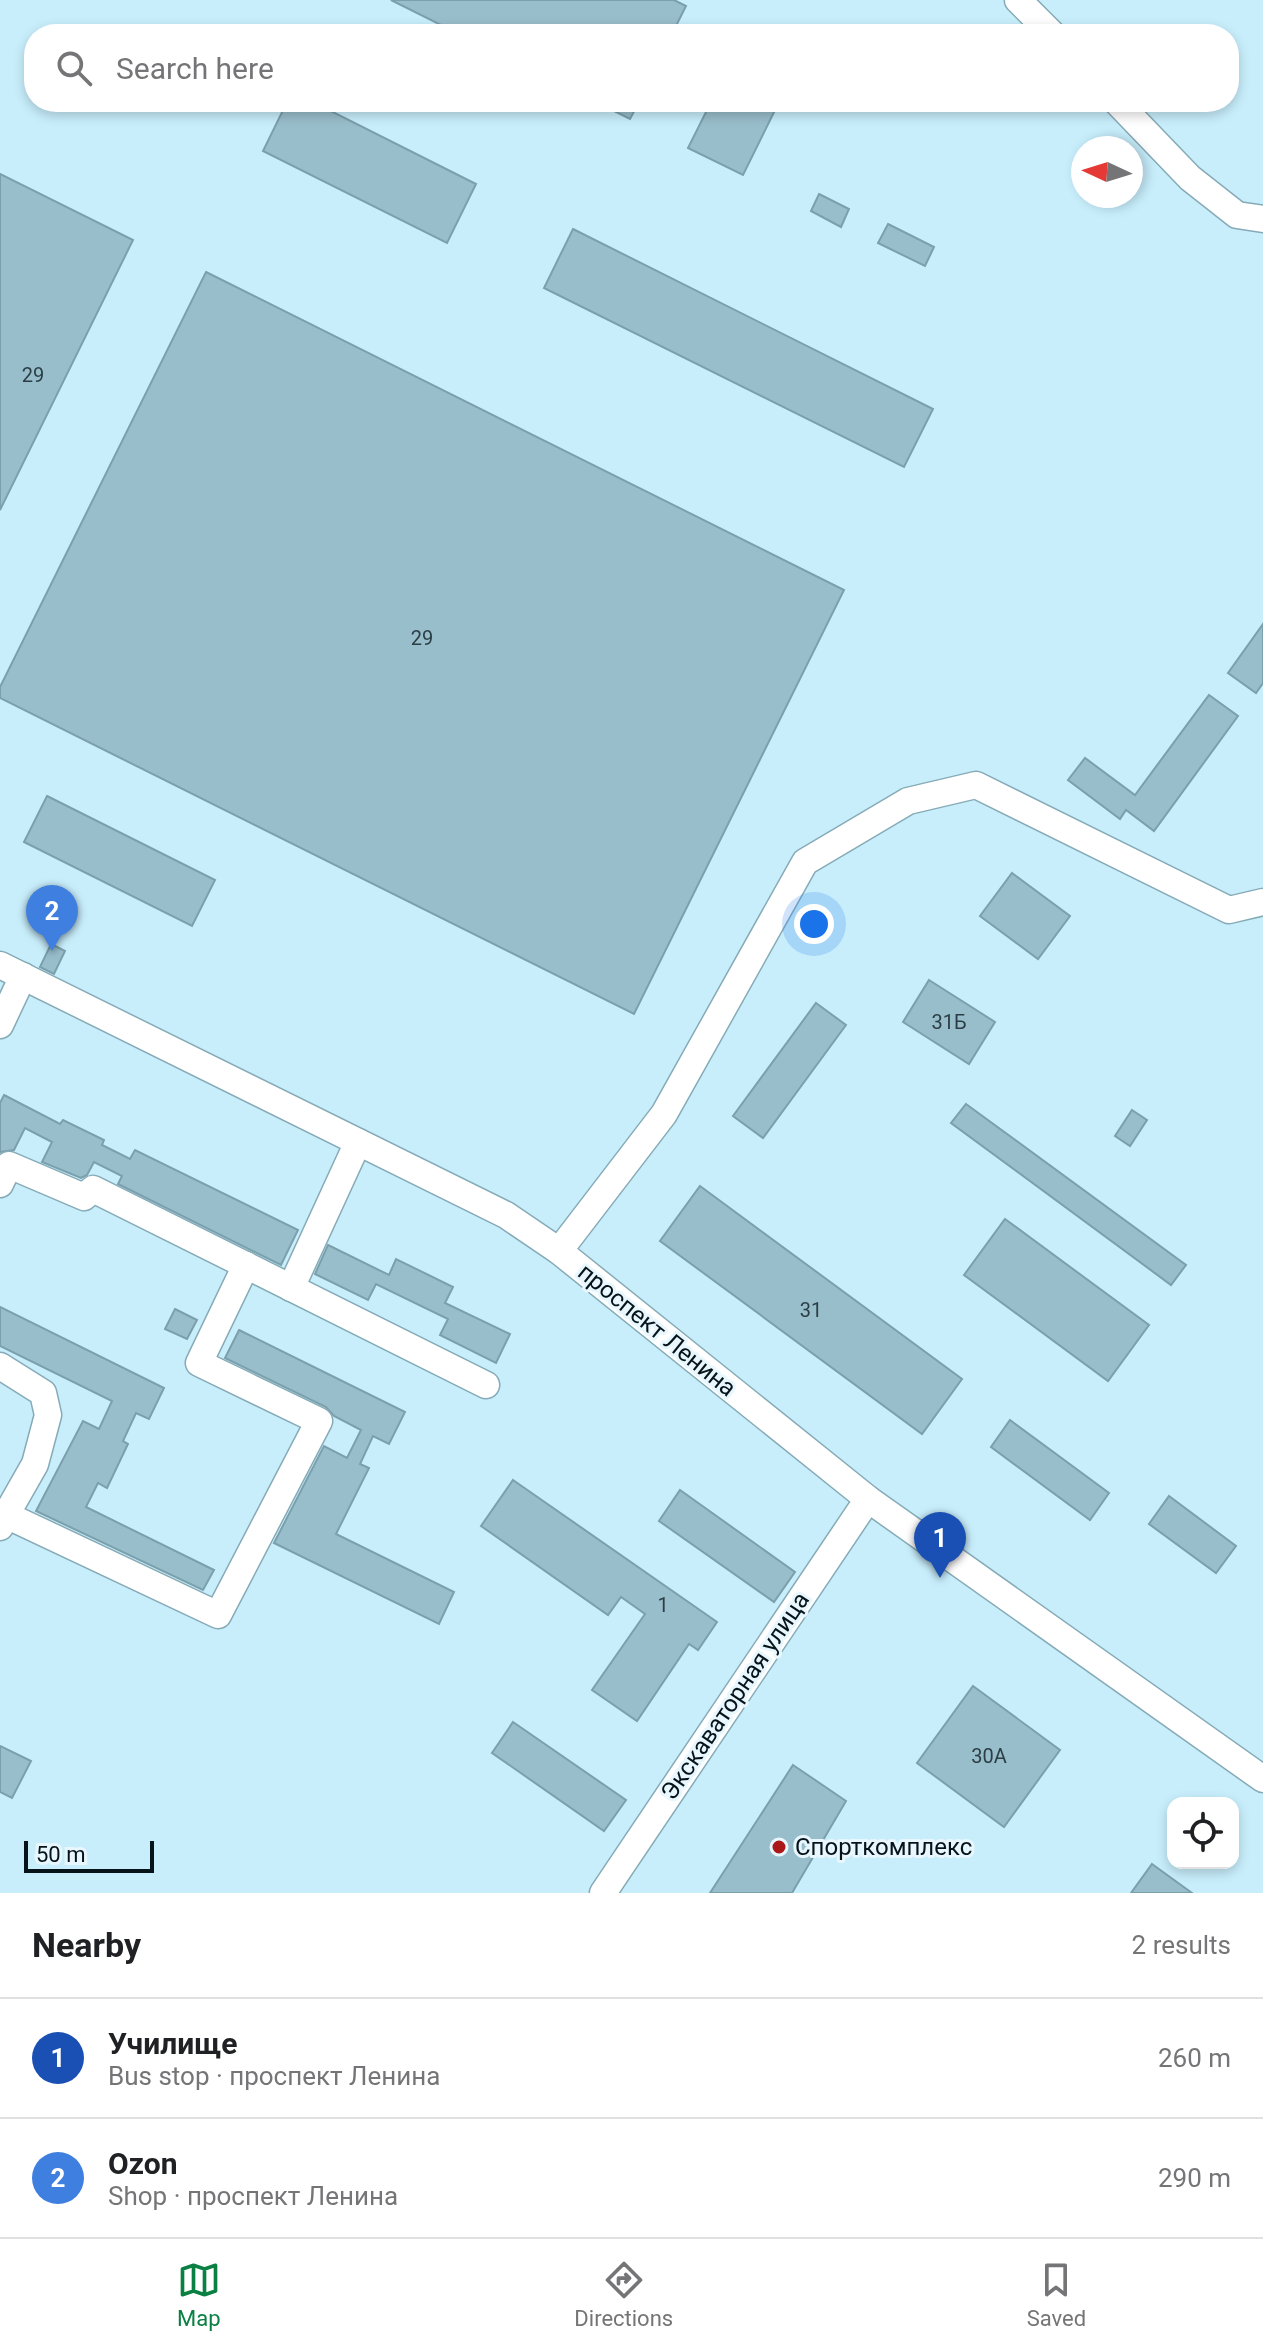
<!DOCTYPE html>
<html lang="en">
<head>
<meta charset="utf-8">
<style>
	:root { --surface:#fff; --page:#f2f2f2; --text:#202124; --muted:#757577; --line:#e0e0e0; --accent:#0b8043 }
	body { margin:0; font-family:Roboto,sans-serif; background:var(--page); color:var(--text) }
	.controls { position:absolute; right:24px; bottom:24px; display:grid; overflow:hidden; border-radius:16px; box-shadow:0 4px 12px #0003 }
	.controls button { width:72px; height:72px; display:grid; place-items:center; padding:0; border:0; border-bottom:2px solid var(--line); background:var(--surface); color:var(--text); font:40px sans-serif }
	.compass { position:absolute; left:1071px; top:136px; width:72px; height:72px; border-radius:50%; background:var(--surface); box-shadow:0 4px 12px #0003; rotate:274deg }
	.scale { position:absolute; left:24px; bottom:20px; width:130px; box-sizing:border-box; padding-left:8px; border:4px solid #061419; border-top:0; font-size:22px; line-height:28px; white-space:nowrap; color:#061419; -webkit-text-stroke:6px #e8f7fd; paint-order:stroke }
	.you { position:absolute; left:814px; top:924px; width:28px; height:28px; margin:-20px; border:6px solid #fff; border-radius:50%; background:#1a73e8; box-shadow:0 0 0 12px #1a73e833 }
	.badge { display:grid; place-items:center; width:52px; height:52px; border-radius:50%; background:var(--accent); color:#fff; font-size:26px; font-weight:700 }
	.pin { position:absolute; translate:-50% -66px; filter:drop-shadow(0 2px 4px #0008) }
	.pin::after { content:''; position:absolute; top:42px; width:28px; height:24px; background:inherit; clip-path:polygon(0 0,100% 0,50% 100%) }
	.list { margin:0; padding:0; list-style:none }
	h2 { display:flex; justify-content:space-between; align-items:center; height:104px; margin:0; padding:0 32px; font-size:34px }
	h2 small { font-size:26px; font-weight:400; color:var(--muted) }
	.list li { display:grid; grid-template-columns:52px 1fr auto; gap:24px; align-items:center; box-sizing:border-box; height:120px; padding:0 32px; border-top:2px solid var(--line) }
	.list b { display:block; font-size:30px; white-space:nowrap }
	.list p { margin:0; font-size:26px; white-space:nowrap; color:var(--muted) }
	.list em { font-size:26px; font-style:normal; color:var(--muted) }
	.icon { flex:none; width:44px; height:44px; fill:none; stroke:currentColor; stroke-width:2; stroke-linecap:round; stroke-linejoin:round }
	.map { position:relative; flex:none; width:1263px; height:1893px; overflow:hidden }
	.search { position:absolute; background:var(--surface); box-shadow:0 4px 12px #0003; left:24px; right:24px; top:24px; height:88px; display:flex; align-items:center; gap:20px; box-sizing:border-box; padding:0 28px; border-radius:32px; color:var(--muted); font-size:30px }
	.sheet { height:344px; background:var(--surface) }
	nav { display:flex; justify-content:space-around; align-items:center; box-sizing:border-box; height:112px; border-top:2px solid var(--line); background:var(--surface); font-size:22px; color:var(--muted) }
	nav a { display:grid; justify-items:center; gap:4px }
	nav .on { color:var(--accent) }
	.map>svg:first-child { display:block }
	.building { fill:#99becb; stroke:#7ba0ac; stroke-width:2 }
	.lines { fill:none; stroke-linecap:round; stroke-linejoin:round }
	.minor-casing { stroke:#86abb7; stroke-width:29 }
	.minor { stroke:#fff; stroke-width:26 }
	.poi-dot { fill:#ab1818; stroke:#e8f7fd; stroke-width:3 }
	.labels { text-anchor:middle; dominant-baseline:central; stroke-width:6; stroke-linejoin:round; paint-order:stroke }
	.number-label { font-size:20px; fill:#2b3e46 }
	.street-label { font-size:24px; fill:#061419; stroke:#e8f7fd }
	.poi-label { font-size:24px; fill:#061419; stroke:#e8f7fd; text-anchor:start }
</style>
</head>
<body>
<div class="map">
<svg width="1263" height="1893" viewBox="0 0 1263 1893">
	<rect width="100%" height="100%" fill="#c8eefc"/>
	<!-- building -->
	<g class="building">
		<path d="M391 0H674L686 6 672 34H459Z"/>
		<path d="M287 102H313L476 184 447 243 263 151Z"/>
		<path d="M596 102H639L630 119Z"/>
		<path d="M711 102H779L743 175 688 148Z"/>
		<path d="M0 174 133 240 0 510Z"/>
		<path d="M819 194 849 209 841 227 811 211Z"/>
		<path d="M888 224 934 247 925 266 878 243Z"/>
		<path d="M573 229 933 409 904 467 544 288Z"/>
		<path d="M206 272 844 590 634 1014 0 698V687Z"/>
		<path d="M1263 624V683L1256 693 1228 673Z"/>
		<path d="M1209 695 1238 716 1154 831 1126 810 1120 819 1068 780 1085 758 1135 795Z"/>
		<path d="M47 796 215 880 192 926 24 842Z"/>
		<path d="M1012 873 1070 916 1038 959 980 916Z"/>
		<path d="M51 944 65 951 54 974 40 967Z"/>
		<path d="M929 980 995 1022 969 1064 903 1022Z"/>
		<path d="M816 1003 846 1025 763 1138 733 1116Z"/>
		<path d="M4 1095 60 1124 63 1120 104 1140 102 1145 130 1159 135 1150 298 1230 281 1265 118 1184 122 1176 94 1162 87 1175 81 1178 42 1162 52 1142 25 1128 14 1150 0 1152V1103Z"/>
		<path d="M966 1104 1186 1265 1171 1285 951 1123Z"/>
		<path d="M1132 1110 1147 1120 1130 1146 1115 1136Z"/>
		<path d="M700 1186 962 1379 922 1434 660 1241Z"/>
		<path d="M1005 1219 1149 1325 1108 1381 964 1275Z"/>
		<path d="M328 1245 389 1275 396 1259 453 1287 445 1303 510 1334 496 1363 440 1335 448 1319 376 1284 368 1300 315 1274Z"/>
		<path d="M0 1307 164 1388 149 1419 136 1413 123 1441 128 1444 107 1488 98 1483 86 1507 214 1570 203 1590 36 1511 83 1421 99 1429 112 1401 0 1346Z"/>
		<path d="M175 1309 197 1320 187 1339 165 1329Z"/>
		<path d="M239 1330 405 1412 389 1444 373 1436 360 1464 369 1468 336 1534 454 1592 439 1624 274 1543 324 1446 347 1458 361 1430 334 1416 326 1407 225 1358Z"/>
		<path d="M1010 1420 1109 1493 1090 1520 991 1447Z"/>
		<path d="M513 1480 717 1622 698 1650 689 1644 637 1721 592 1690 645 1614 621 1597 608 1615 481 1526Z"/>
		<path d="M680 1490 795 1572 774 1602 659 1521Z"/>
		<path d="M1169 1496 1236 1546 1216 1573 1149 1524Z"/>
		<path d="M973 1686 1060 1750 1004 1827 917 1763Z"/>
		<path d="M513 1722 626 1800 604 1831 492 1753Z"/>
		<path d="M0 1746 31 1761 12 1798 0 1792Z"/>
		<path d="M793 1765 846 1801 792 1893H710Z"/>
		<path d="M1152 1864 1192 1893H1131Z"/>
	</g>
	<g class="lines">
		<!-- minor casing -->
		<g class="minor-casing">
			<g id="minor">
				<path d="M1018 0 1052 34"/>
				<path d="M1117 102 1190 178 1237 215 1263 219"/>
				<path d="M0 965 506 1215 559 1251 868 1499 1263 1779"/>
				<path d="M0 1025 23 976"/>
				<path d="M0 1184 9 1165 84 1197 93 1189 486 1385"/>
				<path d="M559 1251 664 1114 805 862 908 801 976 785 1229 910 1263 902"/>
				<path d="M291 1288 358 1142"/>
				<path d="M0 1366 43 1393 48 1415 35 1464 6 1515"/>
				<path d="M0 1527 6 1515 218 1615 319 1421 199 1363 246 1265"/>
				<path d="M603 1893 868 1499"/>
			</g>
		</g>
		<!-- minor -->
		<use href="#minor" class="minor"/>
	</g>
	<!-- markers -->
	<circle class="poi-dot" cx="779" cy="1847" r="8"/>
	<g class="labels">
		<!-- number labels -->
		<g class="number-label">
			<text x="33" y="375">29</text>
			<text x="422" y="638">29</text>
			<text x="949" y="1022">31Б</text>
			<text x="811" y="1310">31</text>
			<text x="663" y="1605">1</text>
			<text x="989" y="1756">30А</text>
		</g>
		<!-- street labels -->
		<g class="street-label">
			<text transform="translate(657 1330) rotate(39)">проспект Ленина</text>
			<text transform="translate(735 1696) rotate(-56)">Экскаваторная улица</text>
		</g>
		<!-- poi labels -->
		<g class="poi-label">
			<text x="795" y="1847">Спорткомплекс</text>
		</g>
	</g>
</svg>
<div class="controls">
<button><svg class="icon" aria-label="locate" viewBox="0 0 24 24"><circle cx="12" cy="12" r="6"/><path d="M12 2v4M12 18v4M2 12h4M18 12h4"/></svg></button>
</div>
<svg class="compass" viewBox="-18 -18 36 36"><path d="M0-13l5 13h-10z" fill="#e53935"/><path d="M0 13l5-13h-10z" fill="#757577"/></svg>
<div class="scale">50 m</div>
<div class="you"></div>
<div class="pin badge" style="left:940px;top:1578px;background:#1a4fb4">1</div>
<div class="pin badge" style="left:52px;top:951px;background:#3f7fe0">2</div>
<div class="search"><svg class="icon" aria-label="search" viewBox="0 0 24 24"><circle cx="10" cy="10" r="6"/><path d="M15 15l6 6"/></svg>Search here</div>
</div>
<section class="sheet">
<h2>Nearby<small>2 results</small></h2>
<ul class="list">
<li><span class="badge" style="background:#1a4fb4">1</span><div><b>Училище</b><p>Bus stop · проспект Ленина</p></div><em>260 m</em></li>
<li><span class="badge" style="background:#3f7fe0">2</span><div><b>Ozon</b><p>Shop · проспект Ленина</p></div><em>290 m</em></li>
</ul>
</section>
<nav>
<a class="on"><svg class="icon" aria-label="map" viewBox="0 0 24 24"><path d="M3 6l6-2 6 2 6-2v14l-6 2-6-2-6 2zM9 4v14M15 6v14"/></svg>Map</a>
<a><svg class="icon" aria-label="directions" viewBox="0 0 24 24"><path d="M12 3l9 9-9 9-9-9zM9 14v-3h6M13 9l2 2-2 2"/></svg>Directions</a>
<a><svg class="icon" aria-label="saved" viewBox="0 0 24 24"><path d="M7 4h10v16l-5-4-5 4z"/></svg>Saved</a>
</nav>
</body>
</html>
